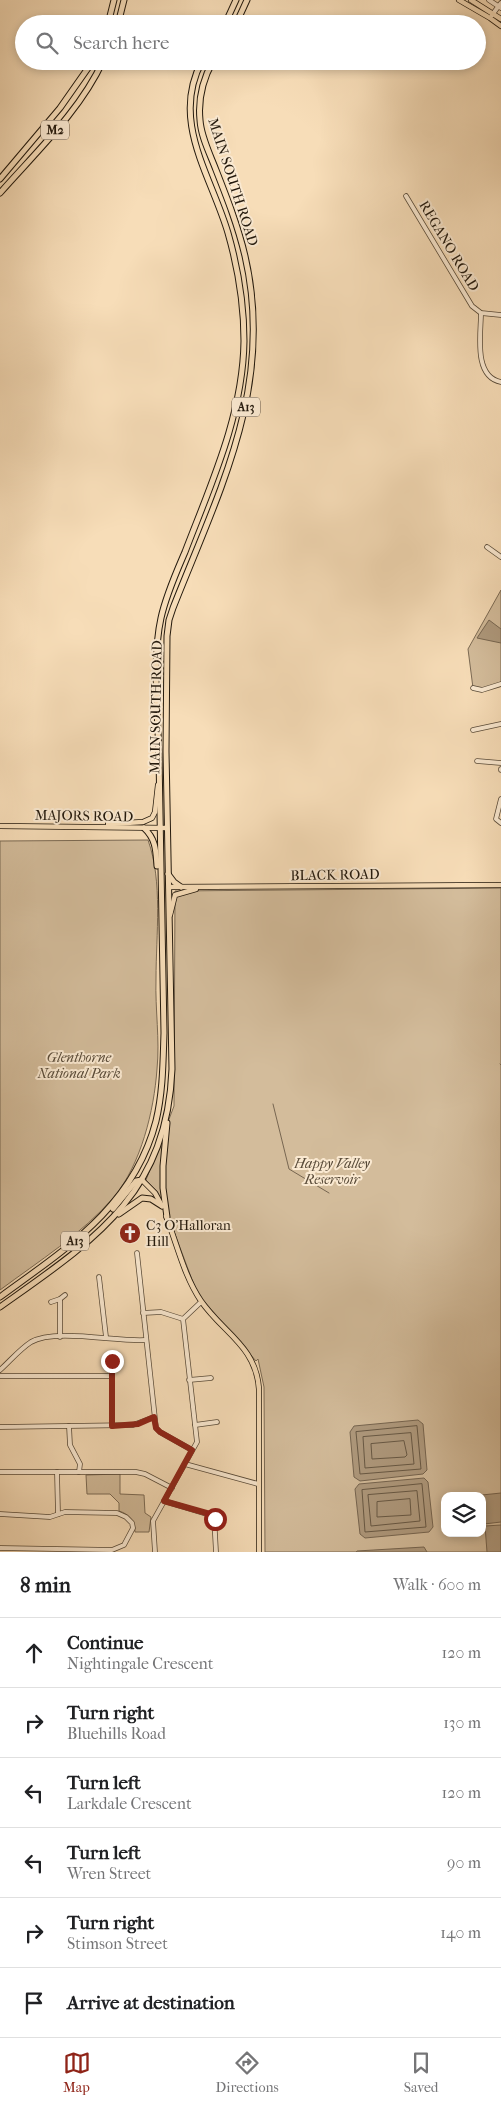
<!DOCTYPE html>
<html lang="en">
<head>
<meta charset="utf-8">
<style>
	:root { --surface:#fff; --page:#f6f6f6; --text:#202124; --muted:#757577; --line:#e0e0e0; --accent:#8f2418 }
	body { margin:0; font-family:"IM FELL French Canon",serif; background:var(--page); color:var(--text) }
	.controls { position:absolute; right:15px; bottom:15px; display:grid; overflow:hidden; border-radius:10px; box-shadow:0 2px 8px #0003 }
	.controls button { width:45px; height:45px; display:grid; place-items:center; padding:0; border:0; border-bottom:1px solid var(--line); background:var(--surface); color:var(--text); font:25px sans-serif }
	.stop { position:absolute; width:15px; height:15px; margin:-11px; border:4px solid #8f2418; border-radius:50%; background:#fff }
	.stop.end { background:#8f2418; border-color:#fff; box-shadow:0 1px 5px #0008 }
	.list { margin:0; padding:0; list-style:none }
	h2 { display:flex; justify-content:space-between; align-items:center; height:65px; margin:0; padding:0 20px; font-size:21px }
	h2 small { font-size:16px; font-weight:400; color:var(--muted) }
	.list li { display:grid; grid-template-columns:32px 1fr auto; gap:15px; align-items:center; box-sizing:border-box; height:70px; padding:0 20px; border-top:1px solid var(--line) }
	.list b { display:block; font-size:19px; white-space:nowrap }
	.list p { margin:0; font-size:16px; white-space:nowrap; color:var(--muted) }
	.list em { font-size:16px; font-style:normal; color:var(--muted) }
	.icon { flex:none; width:28px; height:28px; fill:none; stroke:currentColor; stroke-width:2; stroke-linecap:round; stroke-linejoin:round }
	.map { position:relative; flex:none; width:501px; height:1552px; overflow:hidden }
	.search { position:absolute; background:var(--surface); box-shadow:0 2px 8px #0003; left:15px; right:15px; top:15px; height:55px; display:flex; align-items:center; gap:12px; box-sizing:border-box; padding:0 18px; border-radius:28px; color:var(--muted); font-size:19px }
	.sheet { height:485px; background:var(--surface) }
	nav { display:flex; justify-content:space-around; align-items:center; box-sizing:border-box; height:70px; border-top:1px solid var(--line); background:var(--surface); font-size:14px; color:var(--muted) }
	nav a { display:grid; justify-items:center; gap:2px }
	nav .on { color:var(--accent) }
	.map>svg:first-child { display:block }
	.green { fill:#d3bc9b; stroke:#7b6a54; fill-rule:evenodd }
	.water { fill:#af9a7e; stroke:#776651 }
	.lines { fill:none; stroke-linecap:round; stroke-linejoin:round }
	.shore { stroke:#695a46; stroke-width:1 }
	.stream { stroke:#776651; stroke-width:1 }
	.minor-casing { stroke:#584a38; stroke-width:5.5 }
	.major-casing { stroke:#23190d; stroke-width:6 }
	.highway-casing { stroke:#23190d; stroke-width:7 }
	.minor { stroke:#fae9d1; stroke-width:4 }
	.major { stroke:#f7ddb8; stroke-width:4.5 }
	.highway { stroke:#f7ddb8; stroke-width:5 }
	.route { stroke:#8f2418; stroke-width:6 }
	.labels { text-anchor:middle; dominant-baseline:central; stroke-width:4; stroke-linejoin:round; paint-order:stroke }
	.shield { fill:#fae9d1; stroke:#645748; stroke-width:1 }
	.shield-label { font-size:12px; font-weight:bold; fill:#23190d }
	.street-label { font-size:14px; fill:#23190d; stroke:#fae9d1 }
	.park-label { font-size:14px; font-style:italic; fill:#584a38; stroke:#fae9d1 }
	.poi-label { font-size:14px; fill:#23190d; stroke:#fae9d1; text-anchor:start }
</style>
</head>
<body>
<div class="map">
<svg width="501" height="1552" viewBox="0 0 501 1552">
	<rect width="100%" height="100%" fill="#f7ddb8"/>
	<filter id="stains"><feTurbulence type="fractalNoise" baseFrequency=".004" numOctaves="4"/><feColorMatrix values="0 0 0 0 .2 0 0 0 0 .09 0 0 0 0 .02 0 0 0 .5 -.17"/></filter>
	<radialGradient id="worn" r=".72"><stop offset=".6" stop-color="#630" stop-opacity="0"/><stop offset="1" stop-color="#630" stop-opacity=".3"/></radialGradient>
	<!-- green -->
	<g class="green">
		<path d="M501 590V684L482 690 473 688 468 649Z"/>
		<path d="M148 840C163 882 156 934 156 979 155 1009 160 1040 157 1069 154 1111 141 1164 114 1197 82 1234 39 1261 0 1290V841Z"/>
		<path d="M501 888V1552H265L264 1387 258 1359 256 1361 197 1293 163 1202 157 1191 146 1180 174 1106 175 891ZM445 1496H482V1533H445Z"/>
		<path d="M120 1474V1494L144 1495 145 1513 151 1517 149 1532H135C135 1521 129 1514 119 1511V1503L110 1494H87L86 1475Z"/>
	</g>
	<!-- water -->
	<g class="water">
		<path d="M489 620 501 629V643L477 638Z"/>
		<path d="M418 1420 423 1424 427 1470 423 1474 360 1481 354 1477 350 1432 354 1426Z"/>
		<path d="M424 1478 428 1482 433 1527 429 1532 365 1538 360 1534 355 1489 359 1484Z"/>
		<path d="M501 1493V1522L484 1524 482 1495Z"/>
		<path d="M501 1525V1552H487L485 1526Z"/>
		<path d="M424 1547 427 1552H356L357 1551Z"/>
	</g>
	<g class="lines">
		<!-- shore -->
		<g class="shore">
			<path d="M417 1426 421 1469 360 1474 356 1432Z"/>
			<path d="M411 1433 414 1464 365 1468 363 1437Z"/>
			<path d="M404 1441 407 1455 405 1457 372 1459 371 1444Z"/>
			<path d="M422 1484 426 1527 365 1532 362 1490Z"/>
			<path d="M417 1491 420 1521 371 1526 368 1495Z"/>
			<path d="M410 1499 411 1515 377 1517V1502Z"/>
		</g>
		<!-- stream -->
		<g class="stream">
			<path d="M500 1064 501 1065"/>
			<path d="M273 1104 289 1169 329 1193"/>
		</g>
		<!-- minor casing -->
		<g class="minor-casing">
			<g id="minor">
				<path d="M489 0 501 8"/>
				<path d="M492 15 501 3"/>
				<path d="M406 196 472 306 481 313 501 315"/>
				<path d="M481 313C481 333 473 377 501 382"/>
				<path d="M487 547 501 557"/>
				<path d="M473 688 482 690 501 684"/>
				<path d="M473 730 501 724"/>
				<path d="M477 761 501 763"/>
				<path d="M501 769V770"/>
				<path d="M501 799 496 819 501 823"/>
				<path d="M137 1253 156 1428 160 1432 192 1450"/>
				<path d="M99 1277 106 1337"/>
				<path d="M51 1302 60 1299"/>
				<path d="M143 1313 161 1312 183 1319"/>
				<path d="M60 1337V1299L65 1295"/>
				<path d="M112 1361V1426"/>
				<path d="M0 1370C10 1361 20 1349 31 1342 55 1328 117 1342 145 1340"/>
				<path d="M0 1376H111"/>
				<path d="M189 1380 211 1378"/>
				<path d="M195 1425 217 1422"/>
				<path d="M69 1426 70 1445 80 1464 79 1472"/>
				<path d="M0 1427 133 1425 154 1417"/>
				<path d="M185 1464 258 1484"/>
				<path d="M0 1472H136L145 1474 172 1488"/>
				<path d="M57 1472 58 1514"/>
				<path d="M164 1501 214 1516 216 1552"/>
				<path d="M0 1514 50 1517 65 1512 117 1513 126 1517 132 1523 133 1528 124 1545 112 1550 0 1548"/>
				<path d="M155 1552 153 1521 197 1442 183 1319 201 1302"/>
			</g>
		</g>
		<!-- major casing -->
		<g class="major-casing">
			<g id="major">
				<path d="M459 0 490 18 501 26"/>
				<path d="M471 0 501 19"/>
				<path d="M108 824 143 822 152 818 155 812 158 785"/>
				<path d="M0 826 167 828"/>
				<path d="M169 887 501 885"/>
				<path d="M170 915 175 895 196 889"/>
				<path d="M142 1180 155 1193 162 1206"/>
				<path d="M166 1216C177 1244 184 1276 201 1301 223 1333 256 1346 259 1389V1552"/>
			</g>
		</g>
		<!-- highway casing -->
		<g class="highway-casing">
			<g id="highway">
				<path d="M108 24 114 0"/>
				<path d="M118 24 124 0"/>
				<path d="M225 24 236 0"/>
				<path d="M236 24 247 0"/>
				<path d="M0 179 60 108 93 61"/>
				<path d="M0 193C36 152 80 111 103 61"/>
				<path d="M144 828C156 839 156 851 157 866"/>
				<path d="M168 874 174 882 181 887"/>
				<path d="M113 1209 136 1181 142 1180"/>
				<path d="M119 1214 142 1198 151 1199 162 1206"/>
				<path d="M167 1217 163 1188V1166L167 1123"/>
				<path d="M0 1297C67 1248 134 1206 156 1121 163 1092 163 1062 164 1033 162 941 160 849 159 758 158 715 152 658 161 618 166 595 176 573 185 552 211 484 243 415 244 341 244 305 238 268 228 233 211 175 170 121 202 61"/>
				<path d="M0 1307C93 1241 167 1195 172 1069L166 751 167 636 169 620 173 608C219 491 275 386 245 256 238 226 227 198 216 170 210 154 201 137 200 120 198 100 203 79 213 61"/>
			</g>
		</g>
		<!-- minor -->
		<use href="#minor" class="minor"/>
		<!-- major -->
		<use href="#major" class="major"/>
		<!-- highway -->
		<use href="#highway" class="highway"/>
	</g>
	<g class="lines">
		<!-- route -->
		<path class="route" d="M112 1361V1426L138 1424 154 1417 156 1428 160 1432 192 1450 164 1501 210 1514 214 1516 215 1519"/>
	</g>
	<!-- icons -->
	<defs>
		<g id="church-disc" transform="scale(1.125)"><circle r="9.5" fill="#8f2418" stroke="#fae9d1"/><path d="M-1.2-6h2.4v3.5h3.3v2.4h-3.3V6h-2.4V-.1h-3.3v-2.4h3.3Z" fill="#fff"/></g>
	</defs>
	<g fill-rule="evenodd">
		<use href="#church-disc" x="130" y="1233"/>
	</g>
	<g class="labels">
		<!-- shield labels -->
		<g class="shield">
			<rect x="41" y="120.5" width="28" height="19" rx="4"/>
			<rect x="232" y="397.5" width="28" height="19" rx="4"/>
			<rect x="61" y="1231.5" width="28" height="19" rx="4"/>
		</g>
		<g class="shield-label">
			<text x="55" y="130">M2</text>
			<text x="246" y="407">A13</text>
			<text x="75" y="1241">A13</text>
		</g>
		<!-- street labels -->
		<g class="street-label">
			<text transform="translate(233 182) rotate(72)">MAIN SOUTH ROAD</text>
			<text transform="translate(449 246) rotate(59)">REGANO ROAD</text>
			<text transform="translate(156 707) rotate(-89)">MAIN SOUTH ROAD</text>
			<text transform="translate(84 816) rotate(1)">MAJORS ROAD</text>
			<text transform="translate(335 875) rotate(-1)">BLACK ROAD</text>
		</g>
		<!-- park labels -->
		<g class="park-label">
			<text x="79" y="1057">Glenthorne<tspan x="79" dy="16">National Park</tspan></text>
			<text x="332" y="1163">Happy Valley<tspan x="332" dy="16">Reservoir</tspan></text>
		</g>
		<!-- poi labels -->
		<g class="poi-label">
			<text x="146" y="1225">C3 O'Halloran<tspan x="146" dy="16">Hill</tspan></text>
		</g>
	</g>
	<rect width="100%" height="100%" filter="url(#stains)"/>
	<rect width="100%" height="100%" fill="url(#worn)"/>
</svg>
<div class="controls">
<button><svg class="icon" aria-label="layers" viewBox="0 0 24 24"><path d="M12 4l9 5-9 5-9-5zM3 14l9 5 9-5"/></svg></button>
</div>
<div class="stop" style="left:215px;top:1519px"></div>
<div class="stop end" style="left:112px;top:1361px"></div>
<div class="search"><svg class="icon" aria-label="search" viewBox="0 0 24 24"><circle cx="10" cy="10" r="6"/><path d="M15 15l6 6"/></svg>Search here</div>
</div>
<section class="sheet">
<h2>8 min<small>Walk · 600 m</small></h2>
<ul class="list">
<li><svg class="icon" aria-label="ahead" viewBox="0 0 24 24"><path d="M12 20V5M6 11l6-6 6 6"/></svg><div><b>Continue</b><p>Nightingale Crescent</p></div><em>120 m</em></li>
<li><svg class="icon" aria-label="right" viewBox="0 0 24 24"><path d="M7 20v-9h11M14 6l5 5-5 5"/></svg><div><b>Turn right</b><p>Bluehills Road</p></div><em>130 m</em></li>
<li><svg class="icon" aria-label="left" viewBox="0 0 24 24"><path d="M17 20v-9H6M10 6l-5 5 5 5"/></svg><div><b>Turn left</b><p>Larkdale Crescent</p></div><em>120 m</em></li>
<li><svg class="icon" aria-label="left" viewBox="0 0 24 24"><path d="M17 20v-9H6M10 6l-5 5 5 5"/></svg><div><b>Turn left</b><p>Wren Street</p></div><em>90 m</em></li>
<li><svg class="icon" aria-label="right" viewBox="0 0 24 24"><path d="M7 20v-9h11M14 6l5 5-5 5"/></svg><div><b>Turn right</b><p>Stimson Street</p></div><em>140 m</em></li>
<li><svg class="icon" aria-label="arrive" viewBox="0 0 24 24"><path d="M6 21V4h12l-3 4 3 4H6"/></svg><div><b>Arrive at destination</b></div></li>
</ul>
</section>
<nav>
<a class="on"><svg class="icon" aria-label="map" viewBox="0 0 24 24"><path d="M3 6l6-2 6 2 6-2v14l-6 2-6-2-6 2zM9 4v14M15 6v14"/></svg>Map</a>
<a><svg class="icon" aria-label="directions" viewBox="0 0 24 24"><path d="M12 3l9 9-9 9-9-9zM9 14v-3h6M13 9l2 2-2 2"/></svg>Directions</a>
<a><svg class="icon" aria-label="saved" viewBox="0 0 24 24"><path d="M7 4h10v16l-5-4-5 4z"/></svg>Saved</a>
</nav>
</body>
</html>
